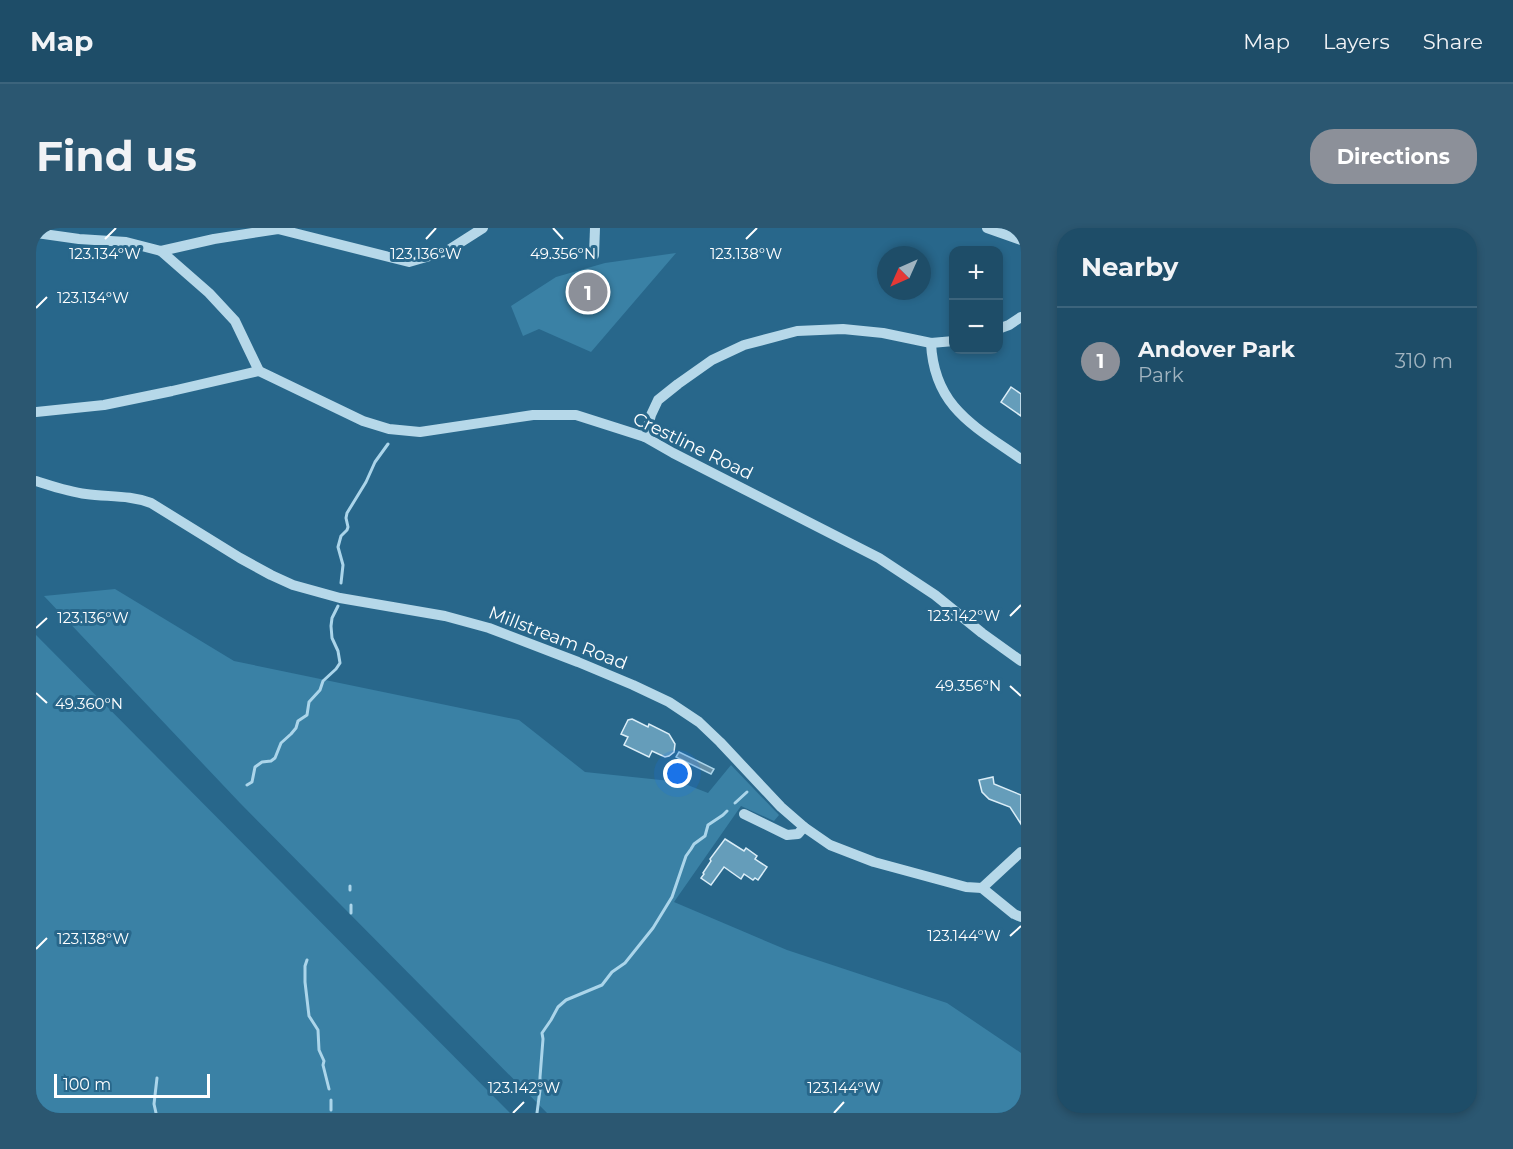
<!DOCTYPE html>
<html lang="en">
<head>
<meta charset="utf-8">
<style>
	:root { --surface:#1e4d68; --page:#2b5771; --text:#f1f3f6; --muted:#a1b4c0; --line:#3c647c; --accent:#8c9099 }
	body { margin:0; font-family:Montserrat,sans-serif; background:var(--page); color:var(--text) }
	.controls { position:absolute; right:18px; top:18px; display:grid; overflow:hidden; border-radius:12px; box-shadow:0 3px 9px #0003 }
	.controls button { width:54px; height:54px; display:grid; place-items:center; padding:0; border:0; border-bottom:2px solid var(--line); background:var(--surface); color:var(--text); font:30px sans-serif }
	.compass { position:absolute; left:841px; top:18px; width:54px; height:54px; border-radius:50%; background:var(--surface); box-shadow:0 3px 9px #0003; rotate:225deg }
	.scale { position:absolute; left:18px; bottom:15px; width:156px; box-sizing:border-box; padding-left:6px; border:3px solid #fff; border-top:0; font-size:16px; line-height:21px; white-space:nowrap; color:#fff; -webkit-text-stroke:4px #28678b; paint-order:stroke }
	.you { position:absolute; left:642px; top:546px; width:21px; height:21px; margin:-15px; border:4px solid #fff; border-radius:50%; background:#1a73e8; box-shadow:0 0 0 9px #1a73e833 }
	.badge { display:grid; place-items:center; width:39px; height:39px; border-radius:50%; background:var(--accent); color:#fff; font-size:20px; font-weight:700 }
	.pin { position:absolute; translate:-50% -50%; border:3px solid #fff; box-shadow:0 2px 6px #0006 }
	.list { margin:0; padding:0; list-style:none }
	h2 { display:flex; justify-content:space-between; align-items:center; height:78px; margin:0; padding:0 24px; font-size:26px }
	h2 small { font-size:20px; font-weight:400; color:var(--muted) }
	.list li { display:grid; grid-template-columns:39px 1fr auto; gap:18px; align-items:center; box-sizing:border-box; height:108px; padding:0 24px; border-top:2px solid var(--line) }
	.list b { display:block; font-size:22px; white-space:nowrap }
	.list p { margin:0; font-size:20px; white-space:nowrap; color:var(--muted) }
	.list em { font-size:20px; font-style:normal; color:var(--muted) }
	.map { position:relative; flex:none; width:985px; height:885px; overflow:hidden; border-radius:24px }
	header { display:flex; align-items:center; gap:36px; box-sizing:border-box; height:84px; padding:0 30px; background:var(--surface); border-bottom:2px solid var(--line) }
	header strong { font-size:28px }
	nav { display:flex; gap:33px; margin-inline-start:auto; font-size:21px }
	.intro { display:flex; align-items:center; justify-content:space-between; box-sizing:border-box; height:144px; padding:0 36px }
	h1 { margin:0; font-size:42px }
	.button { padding:15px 27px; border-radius:24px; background:var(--accent); color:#fff; font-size:21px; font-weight:700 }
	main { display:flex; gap:36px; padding:0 36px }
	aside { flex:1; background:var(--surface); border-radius:24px; box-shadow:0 3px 9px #0003 }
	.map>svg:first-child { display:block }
	.green { fill:#3a81a5 }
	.water { fill:#658ea5; stroke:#abd5ea; stroke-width:1.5 }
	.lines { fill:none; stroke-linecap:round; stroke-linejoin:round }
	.stream { stroke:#abd5ea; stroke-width:3 }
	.building { fill:#659dba; stroke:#daedf7; stroke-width:1.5 }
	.minor { stroke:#b6d8e9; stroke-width:10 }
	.ticks { fill:none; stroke:#fff; stroke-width:2 }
	.labels { text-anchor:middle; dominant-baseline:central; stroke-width:6; stroke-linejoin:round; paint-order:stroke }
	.street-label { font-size:18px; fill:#fff; stroke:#28678b }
	.ticks-label { font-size:15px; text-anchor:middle; fill:#fff; stroke:#28678b; stroke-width:6; stroke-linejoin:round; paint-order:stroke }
</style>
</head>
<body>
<header>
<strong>Map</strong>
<nav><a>Map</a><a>Layers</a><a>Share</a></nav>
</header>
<div class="intro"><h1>Find us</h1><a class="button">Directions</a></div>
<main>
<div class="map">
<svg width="985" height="885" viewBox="0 0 985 885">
	<rect width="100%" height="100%" fill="#28678b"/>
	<!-- green -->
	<g class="green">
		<path d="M640 25 555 124 503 101 487 108 475 78 520 49 569 35Z"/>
		<path d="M79 361 198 433 483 492 549 544 644 554 672 565 695 537 743 587 738 593 705 578 638 674 751 722 911 775 985 825V885H511L204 575 8 368Z"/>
		<path d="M0 407 474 885H0Z"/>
	</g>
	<!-- water -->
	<path class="water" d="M643 524 678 541 675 546 640 529Z"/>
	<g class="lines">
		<!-- stream -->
		<g class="stream">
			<path d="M305 355 307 337 302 319 305 308 311 302 312 299 310 290 311 285 330 254 339 234 352 216"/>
			<path d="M211 557 216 554 219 539 226 534 235 533 239 530 245 515 255 506 260 500 262 493 271 487 273 474 284 462 287 453 300 441 304 435 302 423 296 410 295 398 296 390 302 378"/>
			<path d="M699 575 711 564"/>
			<path d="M314 658V662"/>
			<path d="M315 685V677"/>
			<path d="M271 732 269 738V754L273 788 282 802 283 822 288 833 287 837 293 861"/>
			<path d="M295 872V882"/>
			<path d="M120 885 118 876 121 850"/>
			<path d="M501 885 504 862V849L507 811 506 805 515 792 522 779 530 772 566 757 576 744 589 735 617 700 636 669 650 628 655 621 658 616 669 608 672 597 687 587 691 583"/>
		</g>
	</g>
	<!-- building -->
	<g class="building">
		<path d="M975 159 985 166V188L965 174Z"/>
		<path d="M596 491 612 499 613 496 633 506 639 516 638 524 633 528 629 529 616 523 613 529 588 517 592 509 585 506 592 492Z"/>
		<path d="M957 549 958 556 985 567V596L974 579 953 571 946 564 943 552Z"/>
		<path d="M689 611 708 623 710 620 721 628 719 631 731 639 722 652 719 650 717 652 708 646 705 651 688 639 675 657 665 650 668 646 667 645 675 633 674 631Z"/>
	</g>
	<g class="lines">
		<!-- minor -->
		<g class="minor">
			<path d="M951 0 985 12"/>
			<path d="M0 5 43 11 90 14 125 23 178 11 242 1 373 34 411 23 447 0"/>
			<path d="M125 23 173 65 199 93 223 143 327 193 353 201 384 204 497 187H540L609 209 637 225 843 330 899 367 946 405 985 433"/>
			<path d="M558 27 559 0"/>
			<path d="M962 101 973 97 985 89"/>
			<path d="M895 115C898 179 938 198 985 231"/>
			<path d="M0 184 68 177 136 163 223 143"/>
			<path d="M609 209 615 187 622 172 642 156 676 132 708 117 761 103 807 101 847 105 895 115 918 113"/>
			<path d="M0 253C16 258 33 264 50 266 72 269 94 267 115 275L204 330 235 347 257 357 304 370 409 388 453 400 542 434 597 457 633 474 663 494 684 514 745 579 768 599 794 617 838 634 930 659 946 660 978 686 985 689"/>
			<path d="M708 586 751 607 762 606 768 599"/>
			<path d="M946 660 985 624"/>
		</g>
	</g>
	<!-- ticks -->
	<path class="ticks" d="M517 0 527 11M69 11 80 0M390 11 400 0M710 11 721 0M0 80 11 69M974 388 985 377M0 400 11 390M974 458 985 468M0 465 11 475M974 708 985 698M0 721 11 710M477 885 488 874M798 885 808 874"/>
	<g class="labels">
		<!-- street labels -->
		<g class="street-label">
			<text transform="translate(657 218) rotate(26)">Crestline Road</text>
			<text transform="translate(522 410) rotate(21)">Millstream Road</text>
		</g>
	</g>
	<g class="ticks-label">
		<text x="69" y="31">123.134°W</text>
		<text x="390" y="31">123.136°W</text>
		<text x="527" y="31">49.356°N</text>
		<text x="710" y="31">123.138°W</text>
		<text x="57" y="75">123.134°W</text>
		<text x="928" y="393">123.142°W</text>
		<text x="57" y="395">123.136°W</text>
		<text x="932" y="463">49.356°N</text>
		<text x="53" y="481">49.360°N</text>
		<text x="928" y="713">123.144°W</text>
		<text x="57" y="716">123.138°W</text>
		<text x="488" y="865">123.142°W</text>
		<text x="808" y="865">123.144°W</text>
	</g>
</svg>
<div class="controls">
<button>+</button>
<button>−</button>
</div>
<svg class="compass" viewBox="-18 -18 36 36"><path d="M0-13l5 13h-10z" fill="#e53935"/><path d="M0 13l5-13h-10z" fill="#a1b4c0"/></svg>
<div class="scale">100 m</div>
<div class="you"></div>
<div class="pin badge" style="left:552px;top:64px">1</div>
</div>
<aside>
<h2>Nearby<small></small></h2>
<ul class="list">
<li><span class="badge">1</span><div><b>Andover Park</b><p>Park</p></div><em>310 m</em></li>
</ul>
</aside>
</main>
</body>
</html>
